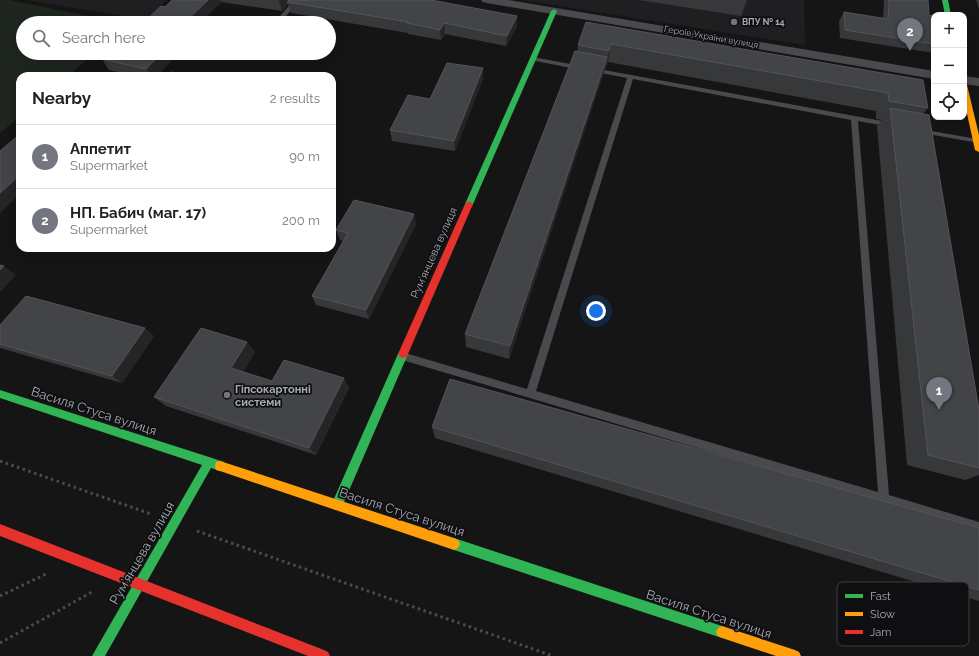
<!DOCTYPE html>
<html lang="en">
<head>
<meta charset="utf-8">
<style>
	:root { --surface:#fff; --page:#f6f6f6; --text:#222; --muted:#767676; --line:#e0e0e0; --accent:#73767e }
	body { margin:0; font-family:Raleway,sans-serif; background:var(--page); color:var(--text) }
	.controls { position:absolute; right:12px; top:12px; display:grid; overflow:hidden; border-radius:8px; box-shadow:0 2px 10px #0003 }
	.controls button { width:36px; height:36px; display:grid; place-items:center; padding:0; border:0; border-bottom:1px solid var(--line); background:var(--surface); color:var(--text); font:20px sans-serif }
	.you { position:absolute; left:596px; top:311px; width:14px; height:14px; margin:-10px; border:3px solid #fff; border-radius:50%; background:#1a73e8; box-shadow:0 0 0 6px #1a73e833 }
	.badge { display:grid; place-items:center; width:26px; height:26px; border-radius:50%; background:var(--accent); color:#fff; font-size:13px; font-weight:700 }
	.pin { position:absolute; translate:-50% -33px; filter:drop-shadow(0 1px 2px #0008) }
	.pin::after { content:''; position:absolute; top:21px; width:14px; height:12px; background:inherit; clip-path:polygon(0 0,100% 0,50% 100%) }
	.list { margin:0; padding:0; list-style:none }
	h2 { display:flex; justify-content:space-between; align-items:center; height:52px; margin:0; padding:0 16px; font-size:17px }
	h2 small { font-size:13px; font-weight:400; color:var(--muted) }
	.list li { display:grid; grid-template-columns:26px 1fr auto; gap:12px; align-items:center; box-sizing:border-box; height:64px; padding:0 16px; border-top:1px solid var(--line) }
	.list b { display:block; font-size:15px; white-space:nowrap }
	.list p { margin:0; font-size:13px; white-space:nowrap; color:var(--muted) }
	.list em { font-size:13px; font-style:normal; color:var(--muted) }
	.icon { flex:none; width:22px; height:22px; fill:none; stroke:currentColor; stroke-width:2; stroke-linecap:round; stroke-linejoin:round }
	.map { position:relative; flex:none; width:979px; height:656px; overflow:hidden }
	.search { position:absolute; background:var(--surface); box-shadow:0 2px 10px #0003; left:16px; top:16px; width:320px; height:44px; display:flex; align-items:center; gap:10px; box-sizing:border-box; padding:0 14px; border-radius:22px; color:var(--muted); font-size:15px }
	.panel { position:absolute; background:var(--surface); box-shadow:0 2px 10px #0003; left:16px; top:72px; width:320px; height:180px; border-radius:12px }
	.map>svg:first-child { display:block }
	.built { fill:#1f1f21 }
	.green { fill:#1f251f }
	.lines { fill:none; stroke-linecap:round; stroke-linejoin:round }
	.path { stroke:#4b4c4f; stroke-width:3; stroke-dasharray:2.5 3.5; stroke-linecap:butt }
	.lane { fill:#494a4d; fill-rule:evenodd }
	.street { fill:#494a4d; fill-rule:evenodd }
	.fast { fill:#30b455; fill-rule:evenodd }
	.slow { fill:#ff9f0a; fill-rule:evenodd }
	.jam { fill:#e5322d; fill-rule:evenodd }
	.wall { fill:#373839 }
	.shaded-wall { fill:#252525 }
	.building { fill:#434447; stroke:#535458 }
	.poi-dot { fill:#73767e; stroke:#0f0f11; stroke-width:1.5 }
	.labels { text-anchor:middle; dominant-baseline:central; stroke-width:3.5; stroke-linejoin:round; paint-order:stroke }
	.far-poi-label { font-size:9px; font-weight:bold; fill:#a6abb6; stroke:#0f0f11; text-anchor:start }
	.far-street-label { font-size:9px; fill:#a6abb6; stroke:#0f0f11 }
	.street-label { font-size:11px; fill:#a6abb6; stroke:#0f0f11 }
	.poi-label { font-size:11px; font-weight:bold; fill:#a6abb6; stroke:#0f0f11; text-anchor:start }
	.near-street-label { font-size:13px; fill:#a6abb6; stroke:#0f0f11 }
	.key { fill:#0f0f11; stroke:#3c3e43; stroke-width:1 }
	.key-label { font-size:11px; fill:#a6abb6 }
</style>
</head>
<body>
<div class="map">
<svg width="979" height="656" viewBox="0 0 979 656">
	<rect width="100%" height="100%" fill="#151515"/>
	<!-- built -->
	<g class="built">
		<path d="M27 0H167L145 20Z"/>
		<path d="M522 0H804L805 45Z"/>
	</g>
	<!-- green -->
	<path class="green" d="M0 0H9L123 23H23V53H95L68 76H20V116L0 133Z"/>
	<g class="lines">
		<!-- path -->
		<g class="path">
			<path d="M0 461 151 514"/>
			<path d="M197 531 553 656"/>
			<path d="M0 596 46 574"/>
			<path d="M0 643 92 592"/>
		</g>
		<!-- lane -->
		<g class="lane">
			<path d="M294 0H300L280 23H274Z"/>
			<path d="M220 17 247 21 250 23H235L218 20V18Z"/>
			<path d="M533 57 581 66 584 68 581 70 531 60V58Z"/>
			<path d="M593 68 893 123 894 125 891 127 858 121 889 495 979 522V532L399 359 397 356 399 353 402 352 527 389 627 78 591 71V69ZM633 79 851 120 878 492 536 391Z"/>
			<path d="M920 129 977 139H979V143L922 133 918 131Z"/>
		</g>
		<!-- street -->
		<g class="street">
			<path d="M481 0H508L934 71V79L487 3 483 2Z"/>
			<path d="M964 76 979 78V86L964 84Z"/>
		</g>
		<!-- fast -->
		<g class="fast">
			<path d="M942 0H948L951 15H945Z"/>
			<path d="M554 9 557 11 473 204 472 206H466L465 204 551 11Z"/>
			<path d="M403 350 406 351 408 354 341 509 337 510 333 509 332 505 333 501 398 354 400 351Z"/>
			<path d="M0 390 209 457 224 462 225 466 224 470 220 471 211 468 105 656H92L202 465 0 398Z"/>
			<path d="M454 538 722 626 726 628 728 632 726 636 722 638 454 550 450 548 448 544 450 540Z"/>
		</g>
		<!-- slow -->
		<g class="slow">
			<path d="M964 83 967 85 979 135V152L975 150 964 100Z"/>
			<path d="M220 461 454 538 458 540 460 544 458 548 454 550 220 471 216 470 215 466 216 462Z"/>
			<path d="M722 626 795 650 799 652 801 656H776L722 638 718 636 716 632 718 628Z"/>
		</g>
		<!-- jam -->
		<g class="jam">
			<path d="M469 201 473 204 408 354 406 357 403 358 400 357 398 354 465 204Z"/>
			<path d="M0 524 324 650 328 652 330 656H308L0 536Z"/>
		</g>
	</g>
	<!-- wall -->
	<g class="wall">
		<path d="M172 0H431L517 16V27L506 46 445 34 441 40 408 34V33L291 13 288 4 282 11 221 2 200 23H143L165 7Z"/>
		<path d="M639 0H747L741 16Z"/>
		<path d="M884 0H928L929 15 934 16V53L840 38 839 21 844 12 883 18Z"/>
		<path d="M976 0H979V9Z"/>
		<path d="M586 22 923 80 928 108 923 114 979 410V475L965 480 907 465 877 126 882 120 876 119V111L608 62 605 69 603 75 509 359 466 347 465 334 577 52 578 45Z"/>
		<path d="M109 53H170L169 54 172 60 156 76H137L109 70 102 59Z"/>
		<path d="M483 79 455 151 392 141 390 130 430 99Z"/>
		<path d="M416 224 369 319 316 305 312 296 343 241 340 240 336 230Z"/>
		<path d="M0 325 154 336 122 383 0 348Z"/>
		<path d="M247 342 255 352 243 372 272 381 344 378 349 388 316 455 166 406 154 397Z"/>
		<path d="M432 427 979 528V601L435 438Z"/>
	</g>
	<!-- shaded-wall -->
	<g class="shaded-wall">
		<path d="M208 0H220L221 2 200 23H184Z"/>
		<path d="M279 0H292L287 2 288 4 282 11 279 1Z"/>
		<path d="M517 16V27L506 46 507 36Z"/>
		<path d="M444 23 445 34 441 40 440 30Z"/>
		<path d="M611 44 608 62 605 69 609 51Z"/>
		<path d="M161 53H170L169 54 172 60 156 76H151L146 69Z"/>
		<path d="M607 57 603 75 509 359 510 346Z"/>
		<path d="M483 68V79L455 151 454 141Z"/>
		<path d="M20 175V194L0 213V193Z"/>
		<path d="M414 214 416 224 369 319 366 310Z"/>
		<path d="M4 266 16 275 0 292V270Z"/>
		<path d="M145 328 154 336 122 383 112 376Z"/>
		<path d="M247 342 255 352 240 378 231 368Z"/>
		<path d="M344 378 349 388 316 455 309 448Z"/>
	</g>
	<!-- building -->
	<g class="building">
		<path d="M172 0H208L184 23H143L161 6 165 7Z"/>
		<path d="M289 0H431L517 16 507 36 444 23 440 30 407 23 408 22 287 2Z"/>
		<path d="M889 0H928L929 15 934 16V44L845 30 844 12 888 19Z"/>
		<path d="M586 22 923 80 928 108 889 101 888 93 611 44 609 51 578 45Z"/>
		<path d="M575 51 607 57 510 346 465 334Z"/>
		<path d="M109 53H162L146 69 102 59Z"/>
		<path d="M447 63 483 68 454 141 390 130 408 95 430 99Z"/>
		<path d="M171 72 194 76H167Z"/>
		<path d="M890 108 929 115 979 410V468L928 455Z"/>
		<path d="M20 134V175L0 193V151Z"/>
		<path d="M354 200 414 214 366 310 312 296 348 233 336 230Z"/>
		<path d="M0 265 4 266 0 270Z"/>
		<path d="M26 296 145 328 112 376 0 344V325Z"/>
		<path d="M201 328 247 342 231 368 272 381 284 360 344 378 309 448 154 397Z"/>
		<path d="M450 379 979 528V590L432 427Z"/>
	</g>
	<!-- markers -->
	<g class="poi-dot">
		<circle cx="734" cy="22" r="4"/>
		<circle cx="227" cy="395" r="4"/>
	</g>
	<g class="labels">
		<!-- far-poi labels -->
		<g class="far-poi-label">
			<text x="742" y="22">ВПУ № 14</text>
		</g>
		<!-- far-street labels -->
		<g class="far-street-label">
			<text transform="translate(711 37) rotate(10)">Героїв України вулиця</text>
		</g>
		<!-- street labels -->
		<g class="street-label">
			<text transform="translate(434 253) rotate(-66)">Рум’янцева вулиця</text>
		</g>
		<!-- poi labels -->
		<g class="poi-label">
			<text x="235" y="389">Гіпсокартонні<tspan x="235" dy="13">системи</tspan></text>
		</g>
		<!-- near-street labels -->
		<g class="near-street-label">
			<text transform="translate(94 411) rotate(18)">Василя Стуса вулиця</text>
			<text transform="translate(402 512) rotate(18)">Василя Стуса вулиця</text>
			<text transform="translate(142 553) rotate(-60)">Рум’янцева вулиця</text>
			<text transform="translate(709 614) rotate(18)">Василя Стуса вулиця</text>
		</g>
	</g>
	<!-- legend -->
	<rect x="837" y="582" width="132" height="64" rx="6" class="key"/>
	<rect x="845" y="594" width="18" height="4" fill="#30b455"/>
	<rect x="845" y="612" width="18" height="4" fill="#ff9f0a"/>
	<rect x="845" y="630" width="18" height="4" fill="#e5322d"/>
	<g class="key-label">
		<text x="870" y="600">Fast</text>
		<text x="870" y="618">Slow</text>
		<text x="870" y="636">Jam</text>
	</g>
</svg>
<div class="controls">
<button>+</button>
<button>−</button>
<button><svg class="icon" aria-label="locate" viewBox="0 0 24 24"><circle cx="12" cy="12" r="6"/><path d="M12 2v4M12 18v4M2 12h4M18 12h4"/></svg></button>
</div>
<div class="you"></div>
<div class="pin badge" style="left:939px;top:410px">1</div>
<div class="pin badge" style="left:910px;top:51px">2</div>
<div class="search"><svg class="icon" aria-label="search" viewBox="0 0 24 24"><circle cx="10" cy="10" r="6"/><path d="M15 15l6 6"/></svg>Search here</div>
<section class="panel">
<h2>Nearby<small>2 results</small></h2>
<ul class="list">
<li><span class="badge">1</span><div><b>Аппетит</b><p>Supermarket</p></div><em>90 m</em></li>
<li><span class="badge">2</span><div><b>НП. Бабич (маг. 17)</b><p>Supermarket</p></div><em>200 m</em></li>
</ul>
</section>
</div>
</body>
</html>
